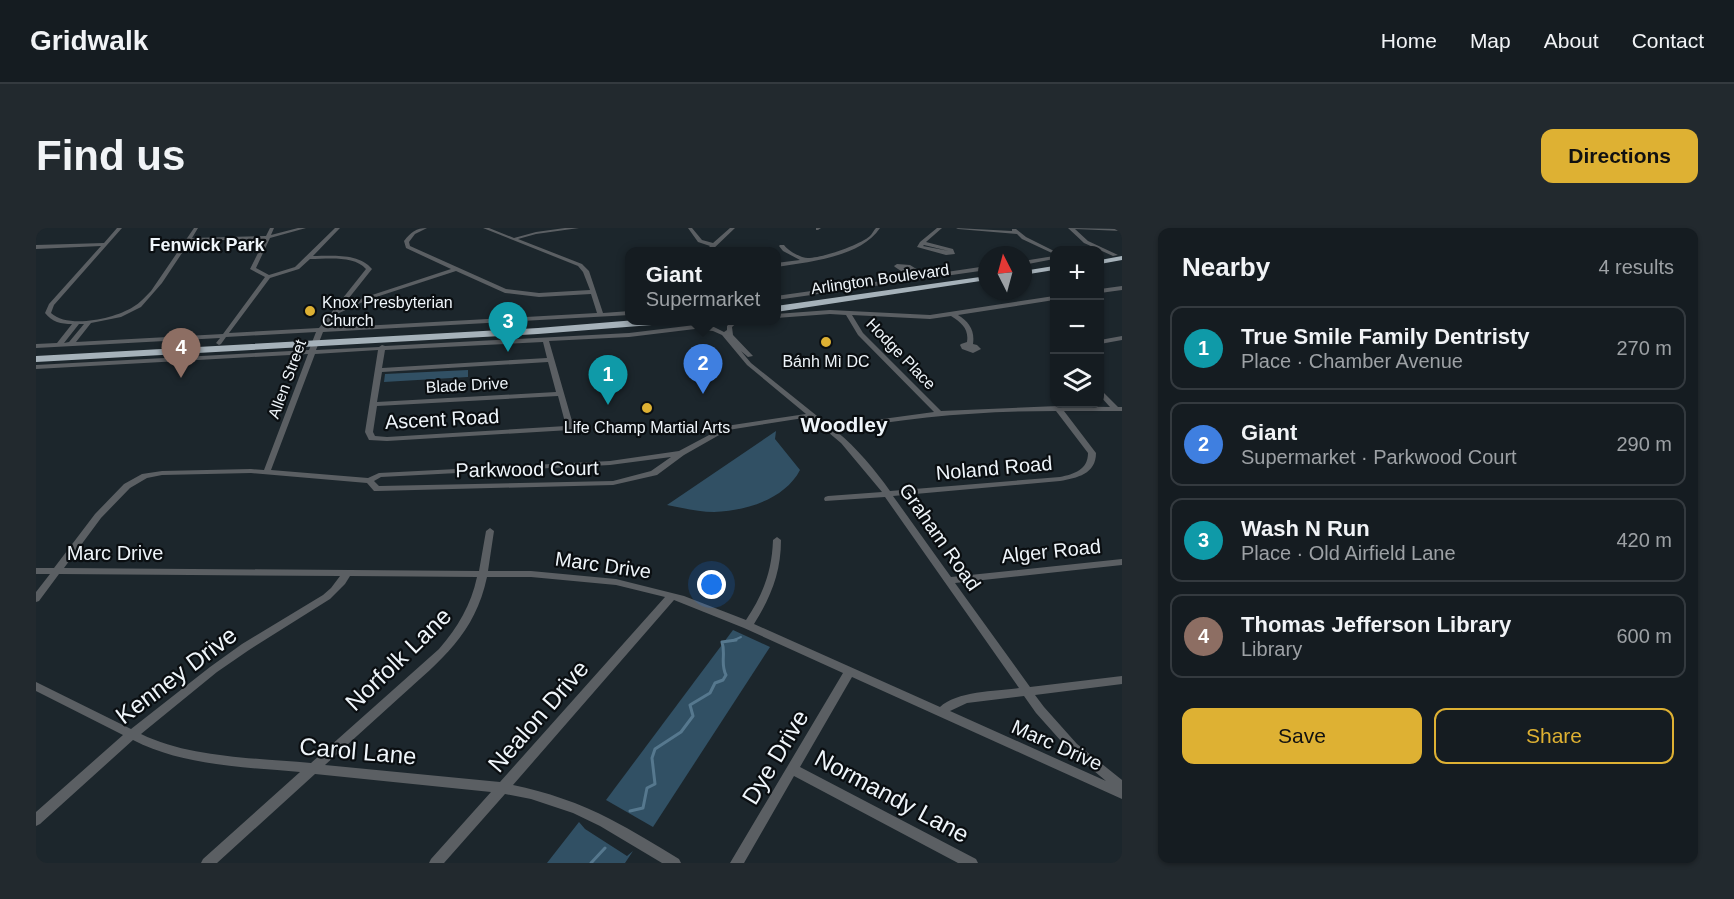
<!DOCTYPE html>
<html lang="en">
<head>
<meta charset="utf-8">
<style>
	:root { --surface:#151c21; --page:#22292e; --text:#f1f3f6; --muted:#9da1a5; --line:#343a3f; --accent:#deb133 }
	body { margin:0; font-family:Helvetica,sans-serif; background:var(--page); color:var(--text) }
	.controls { position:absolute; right:18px; top:18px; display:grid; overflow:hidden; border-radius:12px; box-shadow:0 2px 4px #0004 }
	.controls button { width:54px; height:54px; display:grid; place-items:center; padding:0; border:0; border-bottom:2px solid var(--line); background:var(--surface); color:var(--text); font:30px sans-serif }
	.compass { position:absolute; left:942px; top:18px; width:54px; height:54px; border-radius:50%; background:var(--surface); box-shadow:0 2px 4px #0004; rotate:354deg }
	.you { position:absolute; left:676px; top:357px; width:21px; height:21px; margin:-15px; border:4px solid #fff; border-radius:50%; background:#1a73e8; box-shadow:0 0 0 9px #1a73e833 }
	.badge { display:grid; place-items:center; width:39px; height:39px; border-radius:50%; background:var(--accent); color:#fff; font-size:20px; font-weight:700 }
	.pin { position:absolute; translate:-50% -50px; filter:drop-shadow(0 2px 3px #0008) }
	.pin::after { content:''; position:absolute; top:32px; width:21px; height:18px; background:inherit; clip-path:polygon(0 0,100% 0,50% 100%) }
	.popup { position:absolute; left:589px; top:19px; width:156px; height:78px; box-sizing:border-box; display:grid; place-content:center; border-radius:12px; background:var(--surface); filter:drop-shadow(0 2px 4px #0005); font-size:20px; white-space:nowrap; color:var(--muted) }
	.popup b { font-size:22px; color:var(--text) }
	.popup::after { content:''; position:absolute; left:50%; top:100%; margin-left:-12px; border:12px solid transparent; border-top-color:var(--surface) }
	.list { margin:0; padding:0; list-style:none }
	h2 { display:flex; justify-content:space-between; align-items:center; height:78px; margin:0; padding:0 24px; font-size:26px }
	h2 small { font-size:20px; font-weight:400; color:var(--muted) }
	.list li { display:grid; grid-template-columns:39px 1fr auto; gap:18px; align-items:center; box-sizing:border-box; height:84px; margin:0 12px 12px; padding:0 12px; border:2px solid var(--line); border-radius:12px }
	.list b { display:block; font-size:22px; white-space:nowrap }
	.list p { margin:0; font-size:20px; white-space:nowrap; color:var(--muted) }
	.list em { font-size:20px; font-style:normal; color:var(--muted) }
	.actions { display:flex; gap:12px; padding:18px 24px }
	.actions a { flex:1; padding:14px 0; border:2px solid var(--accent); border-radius:12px; text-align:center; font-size:21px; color:var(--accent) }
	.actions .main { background:var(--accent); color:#111 }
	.icon { flex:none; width:33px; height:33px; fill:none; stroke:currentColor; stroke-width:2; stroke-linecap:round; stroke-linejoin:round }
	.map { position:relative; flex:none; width:1086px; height:635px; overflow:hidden; border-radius:12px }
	header { display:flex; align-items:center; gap:36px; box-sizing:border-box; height:84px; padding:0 30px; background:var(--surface); border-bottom:2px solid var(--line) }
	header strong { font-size:28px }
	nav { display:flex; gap:33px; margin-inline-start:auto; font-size:21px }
	.intro { display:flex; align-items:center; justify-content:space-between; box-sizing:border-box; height:144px; padding:0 36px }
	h1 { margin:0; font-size:42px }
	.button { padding:15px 27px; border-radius:12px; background:var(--accent); color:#111; font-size:21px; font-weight:700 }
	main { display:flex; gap:36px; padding:0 36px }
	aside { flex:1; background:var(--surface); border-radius:12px; box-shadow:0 2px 4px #0004 }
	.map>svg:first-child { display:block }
	.green { fill:#315064 }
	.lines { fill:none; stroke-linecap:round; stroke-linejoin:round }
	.stream-far1 { stroke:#56788e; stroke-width:2 }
	.stream { stroke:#56788e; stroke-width:3 }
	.minor { fill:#5b5f63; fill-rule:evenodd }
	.highway { fill:#a6b2ba; fill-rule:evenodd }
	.poi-dot { fill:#deb133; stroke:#0a0e11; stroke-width:2 }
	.labels { text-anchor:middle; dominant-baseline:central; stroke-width:4.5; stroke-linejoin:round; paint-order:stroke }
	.far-street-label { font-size:16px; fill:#eff5fa; stroke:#0a0e11 }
	.far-poi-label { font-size:16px; fill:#eff5fa; stroke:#0a0e11 }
	.far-neighbourhood-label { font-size:18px; font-weight:bold; fill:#eff5fa; stroke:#0a0e11 }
	.street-label { font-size:20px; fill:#eff5fa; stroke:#0a0e11 }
	.neighbourhood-label { font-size:21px; font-weight:bold; fill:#eff5fa; stroke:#0a0e11 }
	.near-street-label { font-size:24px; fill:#eff5fa; stroke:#0a0e11 }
</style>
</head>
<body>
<header>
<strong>Gridwalk</strong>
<nav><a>Home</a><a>Map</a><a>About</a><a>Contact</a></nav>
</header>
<div class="intro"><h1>Find us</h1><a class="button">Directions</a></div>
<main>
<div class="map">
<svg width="1086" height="635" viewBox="0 0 1086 635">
	<rect width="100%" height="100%" fill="#1c262c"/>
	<!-- green -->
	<g class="green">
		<path d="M432 142V149L348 154 349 146Z"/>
		<path d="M740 203 739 211 764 242C749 271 710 283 678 284 663 284 646 280 631 277Z"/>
		<path d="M697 402 734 419 617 599 570 572Z"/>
		<path d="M543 594 549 601 591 628 597 623 589 635H511Z"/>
	</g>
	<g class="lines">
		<!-- stream-far1 -->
		<path class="stream-far1" d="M696 413 705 409"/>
		<!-- stream -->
		<g class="stream">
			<path d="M594 583 607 580 611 560 619 556 616 530 619 521 645 504 657 488 654 477 674 465 679 455 687 452 690 447C684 436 690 426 686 414L700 412"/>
			<path d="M555 635 569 620"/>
		</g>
		<!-- minor -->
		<g class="minor">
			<path d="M81 0H86L18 77 15 85C32 101 78 91 97 79 104 75 109 69 115 63L158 0H162L156 10 230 8 234 0H238L235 7 262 0H270L234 10 220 40 233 47 259 39 299 0H304L277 28C296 28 323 25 336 41L305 80 327 70 415 41 370 20 368 13C375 4 380 0 391 0L379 6 373 14 374 18 470 61 503 65 554 62 547 44 542 38 447 0H453L478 10 500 4 529 0H543L500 6 482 11 546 36 553 43 567 85 594 83V87L287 104 280 122 343 119 346 117 349 118 593 105 659 97 678 99 688 104 691 102V98L696 93 682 96 679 94 680 93 704 92 696 99 697 107 717 128 712 129 705 123 715 135 796 200 832 193 898 184 822 107 810 87 794 86 740 90V86L794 82 894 87 1018 68V72L922 87C933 94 939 102 937 116L941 117 945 121 937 125 926 121 924 117 925 116 931 114C933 101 926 95 915 88L894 91 816 87 827 105 905 183 1022 178 1074 179 1064 168V162L1066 163 1082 179H1086V183H1028L1060 225C1060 246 1041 250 1024 253L857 268 915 349 1086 331V337L919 355 994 459 1086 448V456L999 467 1008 479 1041 516 1086 552V571L816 449 764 539 940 631 942 635H922L758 548 708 635H694L807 445 708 400 638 372 477 557C510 564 544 575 574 591 597 603 620 617 643 631L645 635H626L564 598 537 585 495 571 469 566 408 635H393L395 631 455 564 279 546 181 635H165L167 631 264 544C208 539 148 538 97 512L4 596 0 598V584L87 507 0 463V454L95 501 174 439 206 416 287 367 295 360 304 348 23 346 3 373 0 374V364L14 346H0V340H18L59 286 88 256 106 246 126 243 215 241 228 242 272 126 0 141V137L273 122 280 104 190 109 185 116 183 117 180 115 184 110 0 120V116L21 115 36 96C25 96 16 94 9 85L13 76 65 18 0 21V17L68 15ZM229 11 214 41 229 49 187 106 40 114 55 95 85 89 105 79 126 55 154 13ZM274 31C291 31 318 27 330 41L283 100 193 105 234 50 263 41ZM420 43 469 65 503 69 555 66 561 85 290 100 301 86 331 72ZM43 96H48L33 114 28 115ZM659 101 677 103 686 107 711 137 770 186 690 198 643 223 574 233 343 245 332 250 235 242 279 126 342 122 329 204 333 212 351 213 534 202 538 200 513 113 593 109ZM507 114 511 130 346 140 349 122ZM512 134 520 164 341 174 346 144ZM522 168 530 198 351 209 339 208 337 204 341 178ZM1020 183 1052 225C1052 242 1038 246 1024 249L854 263C839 242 821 220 800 203 873 189 946 183 1020 183ZM774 189 805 215 846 264 792 268 789 269 788 271 789 273 849 269 983 460C961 463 920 463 904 479L718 396C735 369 745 344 745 312L741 309 737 312C736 343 727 367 710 392L648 368 580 351 495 343H452L458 303 454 300 450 303 443 343 28 340 65 290 94 260 111 250 126 247 215 245 331 255 338 263H341L577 257 621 247 648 227 692 202ZM635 229 615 243 577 253 343 258 338 253 345 249 574 237ZM314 348 441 349C435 377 422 399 403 421L275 535C221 530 154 530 105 506L181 444 213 422 294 371 309 356ZM451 349H495L580 357 629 369 464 554 289 537C314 514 339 492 364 469 405 432 439 406 451 349ZM988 468 1000 485 1033 522 1070 553 914 483 931 475Z"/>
			<path d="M652 0H656L666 12 677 15 694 0H699L674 24H668L674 18 662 14Z"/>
			<path d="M780 0H785L782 2H780Z"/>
			<path d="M840 0H844C825 29 773 34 740 39V35L764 32 747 23 743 18 744 17H748C752 23 765 30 772 30 786 30 824 17 834 8 836 6 838 2 840 0Z"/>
			<path d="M901 0H906L890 14 917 21 919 26 910 27 881 19 884 14ZM888 17 913 23 887 18Z"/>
			<path d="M920 0 976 3V1H980L990 9 1018 23V26L986 11 981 6 922 1Z"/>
			<path d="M1032 0 1086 1V3L1039 1 1052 13 1082 27 1077 28 1048 15Z"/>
			<path d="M1018 28V31L987 37V33Z"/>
			<path d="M861 36 874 37 890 47 951 38V42L740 72V68L874 49 859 39 858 38ZM867 40H871L884 48 879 49Z"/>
			<path d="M1086 58V62L1064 65V61Z"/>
			<path d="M1086 108V112L1064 116V112Z"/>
		</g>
		<!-- highway -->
		<g class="highway">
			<path d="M1086 28V32L1064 36V32Z"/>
			<path d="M1018 38V42L987 47V43Z"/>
			<path d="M951 48V52L740 84V78Z"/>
			<path d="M600 92H645L641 95 502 106 0 134V128L502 100Z"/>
		</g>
	</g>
	<!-- markers -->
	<g class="poi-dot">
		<circle cx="274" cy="83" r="6"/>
		<circle cx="790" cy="114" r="6"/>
		<circle cx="611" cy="180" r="6"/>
	</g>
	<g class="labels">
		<!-- far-street labels -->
		<g class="far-street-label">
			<text transform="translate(844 51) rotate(-8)">Arlington Boulevard</text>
			<text transform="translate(865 126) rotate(46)">Hodge Place</text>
			<text transform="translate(251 151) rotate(-70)">Allen Street</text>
			<text transform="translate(431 157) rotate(-3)">Blade Drive</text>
		</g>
		<!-- far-poi labels -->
		<g class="far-poi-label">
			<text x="286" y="74" text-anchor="start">Knox Presbyterian<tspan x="286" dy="18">Church</tspan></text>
			<text x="790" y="133">Bánh Mì DC</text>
			<text x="611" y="199">Life Champ Martial Arts</text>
		</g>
		<!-- far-neighbourhood labels -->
		<g class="far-neighbourhood-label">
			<text x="171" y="17">Fenwick Park</text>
		</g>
		<!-- street labels -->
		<g class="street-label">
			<text transform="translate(406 191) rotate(-3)">Ascent Road</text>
			<text transform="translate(958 240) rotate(-5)">Noland Road</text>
			<text transform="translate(491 241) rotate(-1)">Parkwood Court</text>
			<text transform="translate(904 309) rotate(55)">Graham Road</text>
			<text transform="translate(1015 323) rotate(-6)">Alger Road</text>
			<text x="79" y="325">Marc Drive</text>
			<text transform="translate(567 337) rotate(8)">Marc Drive</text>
			<text transform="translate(1021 517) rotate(24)">Marc Drive</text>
		</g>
		<!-- neighbourhood labels -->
		<g class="neighbourhood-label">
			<text x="808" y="196">Woodley</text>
		</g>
		<!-- near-street labels -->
		<g class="near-street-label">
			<text transform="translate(362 431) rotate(-44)">Norfolk Lane</text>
			<text transform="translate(140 447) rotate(-37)">Kenney Drive</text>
			<text transform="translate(502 488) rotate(-49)">Nealon Drive</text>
			<text transform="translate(322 523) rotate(5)">Carol Lane</text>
			<text transform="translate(739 529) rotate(-59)">Dye Drive</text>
			<text transform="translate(856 568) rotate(28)">Normandy Lane</text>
		</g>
	</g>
</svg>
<div class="controls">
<button>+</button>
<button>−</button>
<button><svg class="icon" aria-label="layers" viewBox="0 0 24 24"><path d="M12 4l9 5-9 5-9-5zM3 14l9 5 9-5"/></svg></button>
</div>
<svg class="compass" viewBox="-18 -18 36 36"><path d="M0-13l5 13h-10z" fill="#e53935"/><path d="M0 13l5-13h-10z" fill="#9da1a5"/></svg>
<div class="you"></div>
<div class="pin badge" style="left:572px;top:177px;background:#0f9aa8">1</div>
<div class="pin badge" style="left:667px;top:166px;background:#3f7fe0">2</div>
<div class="popup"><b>Giant</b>Supermarket</div>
<div class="pin badge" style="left:472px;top:124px;background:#0f9aa8">3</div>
<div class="pin badge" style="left:145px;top:150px;background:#8d6e63">4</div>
</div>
<aside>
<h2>Nearby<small>4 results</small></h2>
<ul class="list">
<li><span class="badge" style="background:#0f9aa8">1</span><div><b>True Smile Family Dentristy</b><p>Place · Chamber Avenue</p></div><em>270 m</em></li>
<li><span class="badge" style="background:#3f7fe0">2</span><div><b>Giant</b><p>Supermarket · Parkwood Court</p></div><em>290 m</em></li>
<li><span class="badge" style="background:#0f9aa8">3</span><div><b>Wash N Run</b><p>Place · Old Airfield Lane</p></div><em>420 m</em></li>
<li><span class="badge" style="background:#8d6e63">4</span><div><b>Thomas Jefferson Library</b><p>Library</p></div><em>600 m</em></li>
</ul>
<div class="actions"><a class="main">Save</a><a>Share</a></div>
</aside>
</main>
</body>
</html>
